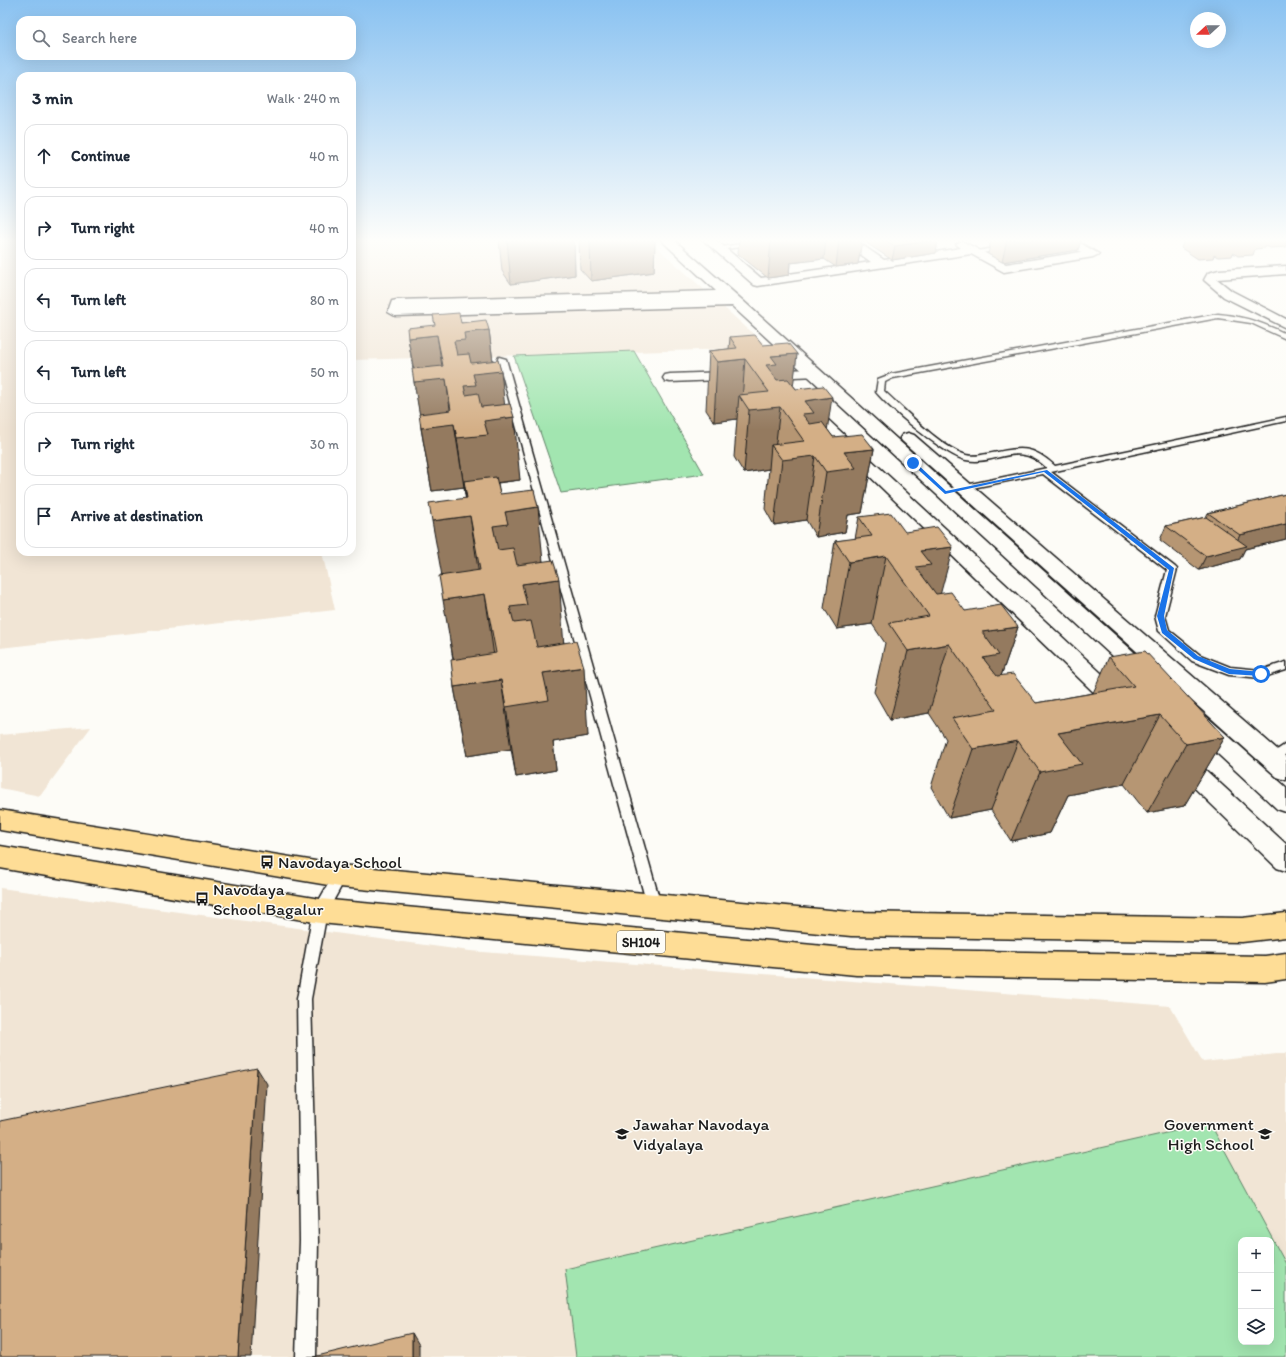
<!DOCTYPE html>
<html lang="en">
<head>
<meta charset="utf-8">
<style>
	:root { --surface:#fff; --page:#f2f2f3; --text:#1f2937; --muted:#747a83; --line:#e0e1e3 }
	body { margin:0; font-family:Itim,sans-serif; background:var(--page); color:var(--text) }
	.controls { position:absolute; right:12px; bottom:12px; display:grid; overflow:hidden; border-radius:8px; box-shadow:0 4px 16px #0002 }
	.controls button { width:36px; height:36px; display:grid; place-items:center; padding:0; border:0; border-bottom:1px solid var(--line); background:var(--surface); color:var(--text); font:20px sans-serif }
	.compass { position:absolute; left:1190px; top:12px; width:36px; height:36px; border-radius:50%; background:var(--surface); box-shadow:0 4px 16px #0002; rotate:249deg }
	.stop { position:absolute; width:12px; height:12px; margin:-9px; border:3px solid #1a73e8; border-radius:50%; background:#fff }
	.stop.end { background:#1a73e8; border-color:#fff; box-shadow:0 1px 4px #0008 }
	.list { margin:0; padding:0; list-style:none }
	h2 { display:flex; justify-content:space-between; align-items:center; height:52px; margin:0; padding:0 16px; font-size:17px }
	h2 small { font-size:13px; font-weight:400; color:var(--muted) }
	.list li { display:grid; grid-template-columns:26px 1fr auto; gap:12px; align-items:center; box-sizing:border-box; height:64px; margin:0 8px 8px; padding:0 8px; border:1px solid var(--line); border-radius:12px }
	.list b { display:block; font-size:15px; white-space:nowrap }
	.list em { font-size:13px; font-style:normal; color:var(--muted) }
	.icon { flex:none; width:22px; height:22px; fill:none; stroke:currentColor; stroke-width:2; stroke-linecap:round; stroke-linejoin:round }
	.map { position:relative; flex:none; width:1286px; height:1357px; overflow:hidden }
	.search { position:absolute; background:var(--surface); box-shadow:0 4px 16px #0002; left:16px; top:16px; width:340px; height:44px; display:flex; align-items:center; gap:10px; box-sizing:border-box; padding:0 14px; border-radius:12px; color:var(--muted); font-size:15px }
	.panel { position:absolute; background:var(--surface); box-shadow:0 4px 16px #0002; left:16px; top:72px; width:340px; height:484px; border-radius:12px }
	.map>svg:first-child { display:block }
	.built { fill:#f1e5d5; fill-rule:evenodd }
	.green { fill:#a2e5b0; stroke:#5f8066; fill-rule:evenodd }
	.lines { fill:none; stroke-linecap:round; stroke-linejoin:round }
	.lane-casing { stroke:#1c1c1c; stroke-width:3 }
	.street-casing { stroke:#1c1c1c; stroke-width:3 }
	.secondary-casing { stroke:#1c1c1c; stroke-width:3 }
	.primary-casing { stroke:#1c1c1c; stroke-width:3 }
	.lane { fill:#fdfcf7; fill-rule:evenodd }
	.street { fill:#fdfcf7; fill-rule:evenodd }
	.secondary { fill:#fdfcf7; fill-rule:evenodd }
	.primary { fill:#fedd96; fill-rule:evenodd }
	.wall { fill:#b69673; stroke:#1c1c1c }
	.shaded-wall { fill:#947a5e; stroke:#1c1c1c }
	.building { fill:#d4af86; stroke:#1c1c1c }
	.route { fill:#1a73e8 }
	.labels { text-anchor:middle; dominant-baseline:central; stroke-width:3; stroke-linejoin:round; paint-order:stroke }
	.shield { fill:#fdfcf7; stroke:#605f5e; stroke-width:1 }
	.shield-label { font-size:13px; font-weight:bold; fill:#1c1c1c }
	.near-poi-label { font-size:17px; fill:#1c1c1c; stroke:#fdfcf7; text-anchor:start }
</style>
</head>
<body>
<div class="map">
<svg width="1286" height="1357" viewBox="0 0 1286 1357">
	<rect width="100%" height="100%" fill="#fdfcf7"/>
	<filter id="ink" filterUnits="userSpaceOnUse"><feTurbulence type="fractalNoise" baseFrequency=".025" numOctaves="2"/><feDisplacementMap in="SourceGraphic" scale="8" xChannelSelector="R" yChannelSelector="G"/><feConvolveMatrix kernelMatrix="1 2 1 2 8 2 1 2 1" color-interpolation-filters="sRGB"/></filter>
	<g filter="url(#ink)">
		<!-- built -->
		<g class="built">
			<path d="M0 240H20V552H322L335 610 0 648Z"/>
			<path d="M352 240H649L769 348 352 360Z"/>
			<path d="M91 727 40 796 0 788V735Z"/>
			<path d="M0 888 470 951 1170 1006 1203 1062 1286 1053V1357H0ZM1241 1240H1271V1342H1241Z"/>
		</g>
		<!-- green -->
		<g class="green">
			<path d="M634 351 704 474 561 493 514 356Z"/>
			<path d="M1210 1123 1286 1264V1357H576L565 1269ZM1241 1240H1271V1342H1241Z"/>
		</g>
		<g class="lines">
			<!-- lane casing -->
			<g class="lane-casing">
				<g id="lane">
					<path d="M753 242 755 245 718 250 715 248Z"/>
					<path d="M1003 246 1006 248 1005 249 976 254 973 252Z"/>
					<path d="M1218 314C1243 316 1264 323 1286 334V339L1251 323 1218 318 893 378 885 382 884 391C905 410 939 446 966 455 973 457 981 455 987 454 1019 448 1030 443 1055 466L1286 417V421L1051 472 1175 567 1177 569 1165 616 1169 630 1200 655 1230 667 1261 670 1286 662V670L1261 678 1229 675 1192 661 1159 631 1155 616 1167 570 1043 474 942 494V490L1047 468C1016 439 999 466 966 460 946 456 890 409 876 392L878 379 891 374Z"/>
					<path d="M499 357 506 359 661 905 659 909 654 911 649 909 647 905 498 359Z"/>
					<path d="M1286 744V754L1276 762H1268L1266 759 1268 756Z"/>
					<path d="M340 870 345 872 347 876 327 912 311 999 318 1241 316 1357H296L300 1241 297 999 313 911 335 872Z"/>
				</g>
			</g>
			<!-- street casing -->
			<g class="street-casing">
				<g id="street">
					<path d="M703 240H716L761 278 871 262 841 240H855L884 260 961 248 956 244 962 241 1006 264 1081 252 1060 240H1075L1099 254 1093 257 1004 272 971 254 758 286 754 285Z"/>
					<path d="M814 369 819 370 821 373 819 376 670 382 665 381 663 378 665 375 670 374Z"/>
					<path d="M806 402 811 404 1127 697 1130 703 1127 709 1119 711 1111 709 801 410 798 407 801 404Z"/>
					<path d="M1178 749 1186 752 1286 844V871L1277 868 1170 764 1166 758 1170 752Z"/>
				</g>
			</g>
			<!-- secondary casing -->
			<g class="secondary-casing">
				<g id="secondary">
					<path d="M661 240H674L741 299 1154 670 1157 675 1154 680 1146 682 1138 680 732 306 395 316 388 312 392 301 397 300 716 291Z"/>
					<path d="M1286 266V274L1217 279 1232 291 1286 319V328L1224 297 1204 280 1208 273 1219 270Z"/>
					<path d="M908 433 914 435 1286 757V780L1277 777 902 441 900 438 902 435Z"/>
					<path d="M1199 715 1207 717 1286 787V812L1277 809 1191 729 1187 723 1191 717Z"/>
				</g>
			</g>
			<!-- primary casing -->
			<g class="primary-casing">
				<g id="primary">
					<path d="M0 810 340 865 851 912 1242 918 1286 913V937L1242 942 851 936 340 887 0 830Z"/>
					<path d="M0 846 320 899 856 949 1265 956 1286 953V979L1265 982 856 975 320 923 0 868Z"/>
				</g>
			</g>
			<!-- lane -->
			<use href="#lane" class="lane"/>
			<!-- street -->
			<use href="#street" class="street"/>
			<!-- secondary -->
			<use href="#secondary" class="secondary"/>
			<!-- primary -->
			<use href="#primary" class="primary"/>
		</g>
		<!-- wall -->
		<g class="wall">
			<path d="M499 240H574L575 275 511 284 502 271Z"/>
			<path d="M579 240H655L654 272 591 281 580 269Z"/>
			<path d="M739 240H862L858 264 836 267 824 259 790 263 789 275 768 278 738 254Z"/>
			<path d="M862 240H938L936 253 892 260Z"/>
			<path d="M991 240H1081L1078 250 1002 262 988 254Z"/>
			<path d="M1184 240H1286V247L1270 248 1266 246 1265 248 1255 249 1253 255 1238 256 1233 253 1232 256 1218 257 1214 255 1213 258 1198 259 1181 248Z"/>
			<path d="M433 315 489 330 493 361 501 371 504 405 520 480 498 483 500 494 543 561 588 736 553 742 556 770 516 777 511 749 467 756 454 687 453 660 441 575 466 498 464 487 432 491 421 428 420 414 414 382 413 369 408 338 435 325Z"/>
			<path d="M730 337 797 354 793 385 833 437 874 449 862 513 848 515 845 532 816 537 806 520 774 525 765 509 769 469 744 473 734 457 737 419 714 422 706 410 709 351 729 349Z"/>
			<path d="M1286 494V539L1245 549 1240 559 1199 570 1160 540 1166 526 1206 517 1208 513Z"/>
			<path d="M859 517 940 594 965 611 1018 627 1001 676 1036 703 1093 693 1109 657 1225 737 1184 806 1147 813 1124 784 1068 795 1050 833 1011 841 991 810 949 818 931 787 946 739 929 713 890 720 874 692 885 643 872 624 837 629 824 608 835 541 855 539Z"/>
		</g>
		<!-- shaded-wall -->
		<g class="shaded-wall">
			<path d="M507 240H574L575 275 511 284Z"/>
			<path d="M590 240H655L654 272 591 281Z"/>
			<path d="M771 240H826L824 259 790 263 789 275 768 278Z"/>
			<path d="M839 240H862L858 264 836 267Z"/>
			<path d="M938 240 936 253 892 260 895 246Z"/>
			<path d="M1007 240H1081L1078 250 1002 262Z"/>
			<path d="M489 330 494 371H501L506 418 514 417 520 480 494 483 464 481 466 502 457 438 454 341 464 333Z"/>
			<path d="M437 335 444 379H446L452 424H454L464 487 432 491 421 428H422L414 382H416L408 338Z"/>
			<path d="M797 354 790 413 780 407 775 450 771 445 769 469 744 473 749 410 769 392 766 365 771 356Z"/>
			<path d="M745 359 742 401 739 395 737 419 714 422 717 362Z"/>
			<path d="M832 397 823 459 815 456 806 520 774 525 782 460 804 441 802 414 805 401Z"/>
			<path d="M874 449 862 513 848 515 845 532 816 537 826 472 844 452Z"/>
			<path d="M538 507 544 573 501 593 493 526 505 512Z"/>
			<path d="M470 516 480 582 444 587 432 521Z"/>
			<path d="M1286 524V539L1245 549 1240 559 1199 570 1206 556 1233 549 1240 535Z"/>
			<path d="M953 547 935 614 911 590 920 551Z"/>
			<path d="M886 556 872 624 837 629 849 562Z"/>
			<path d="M559 579 564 647 519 676 510 607 522 584Z"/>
			<path d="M485 594 495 663 455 669 443 600Z"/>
			<path d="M1018 627 994 696 987 697 982 632Z"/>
			<path d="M949 644 929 713 890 720 908 651Z"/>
			<path d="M584 667 588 736 553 742 556 770 516 777 506 707 543 673Z"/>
			<path d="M501 680 511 749 467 756 454 687Z"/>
			<path d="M1160 715 1124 784 1068 795 1050 833 1011 841 1040 772 1058 733Z"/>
			<path d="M1225 737 1184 806 1147 813 1186 744Z"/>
			<path d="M1018 741 991 810 949 818 973 749Z"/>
			<path d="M257 1068 267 1084 251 1357H238Z"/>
			<path d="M412 1333 419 1345V1357H412Z"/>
		</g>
		<!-- building -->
		<g class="building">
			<path d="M885 240H937L895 246Z"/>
			<path d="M459 313 461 323 486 320 489 330 464 333 465 340 454 341 457 355 469 354 471 363 498 360 501 371 473 374 476 385 464 386 466 395 478 393 481 407 510 404 514 417 484 421 488 435 457 438 454 424 421 428 419 414 451 410 446 379 414 382 412 369 443 366 437 335 408 338 407 328 435 325 433 315Z"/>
			<path d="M755 335 763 345 788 343 797 354 771 356 777 364 766 365 777 380 788 379 796 389 823 386 832 397 805 401 814 413 802 414 810 424 822 422 833 437 862 434 874 449 844 452 856 468 826 472 815 456 782 460 771 445 804 441 780 407 749 410 739 395 769 392 745 359 717 362 709 351 737 348 730 337Z"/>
			<path d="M496 477 500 494 534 490 538 507 505 512 508 524 493 526 498 550 513 548 517 565 553 560 559 579 522 584 527 605 510 607 514 623 531 621 537 647 576 641 584 667 543 673 549 700 506 707 501 680 454 687 451 660 496 653 485 594 443 600 439 576 480 570 470 516 432 521 429 503 467 498 464 481Z"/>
			<path d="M1286 494V524L1240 535 1208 513Z"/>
			<path d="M891 513 905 532 937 527 953 547 920 551 931 565 916 567 936 594 951 592 965 611 1001 605 1018 627 982 632 999 655 983 658 997 676 1013 674 1036 703 1134 686 1109 657 1145 651 1225 737 1186 744 1160 715 1058 733 1082 764 1040 772 1018 741 973 749 952 718 996 710 949 644 908 651 889 623 929 616 886 556 849 562 835 541 872 536 859 517Z"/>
			<path d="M1206 517 1247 546 1206 556 1166 526Z"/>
			<path d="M257 1068 238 1357H0V1121Z"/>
			<path d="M412 1333V1357H313Z"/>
		</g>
	</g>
	<!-- sky -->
	<linearGradient id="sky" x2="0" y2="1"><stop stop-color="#8ac2f1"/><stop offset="0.56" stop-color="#fefefb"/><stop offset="1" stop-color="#fefefb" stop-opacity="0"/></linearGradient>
	<rect width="1286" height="430" fill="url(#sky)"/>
	<!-- route -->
	<path class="route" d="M912 462H915L946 491 1047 470 1174 568 1164 616 1167 630 1198 656 1230 669 1261 672 1264 674 1261 676 1229 674 1194 659 1162 633 1157 616 1169 570 1044 472 945 494 912 464Z"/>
	<!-- icons -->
	<defs>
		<g id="bus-bare" transform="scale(1.08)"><path d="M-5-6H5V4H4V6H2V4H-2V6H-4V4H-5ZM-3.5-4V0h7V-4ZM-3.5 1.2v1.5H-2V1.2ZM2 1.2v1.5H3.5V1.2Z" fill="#1c1c1c" stroke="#fdfcf7" stroke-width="2.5" paint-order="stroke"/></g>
		<g id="school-bare" transform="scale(1.08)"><path d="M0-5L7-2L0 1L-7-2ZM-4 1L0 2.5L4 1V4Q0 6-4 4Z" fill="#1c1c1c" stroke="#fdfcf7" stroke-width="2.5" paint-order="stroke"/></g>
	</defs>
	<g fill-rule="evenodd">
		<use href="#bus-bare" x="267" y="862"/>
		<use href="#bus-bare" x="202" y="899"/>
		<use href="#school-bare" x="622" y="1134"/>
		<use href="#school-bare" x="1265" y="1134"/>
	</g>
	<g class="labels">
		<!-- shield labels -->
		<rect class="shield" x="617" y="931" width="48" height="22" rx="3"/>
		<g class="shield-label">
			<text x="641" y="942">SH104</text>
		</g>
		<!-- near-poi labels -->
		<g class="near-poi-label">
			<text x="278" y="862">Navodaya School</text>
			<text x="213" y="889">Navodaya<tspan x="213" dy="20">School Bagalur</tspan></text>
			<text x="633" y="1124">Jawahar Navodaya<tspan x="633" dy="20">Vidyalaya</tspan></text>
			<text x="1254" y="1124" text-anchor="end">Government<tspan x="1254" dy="20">High School</tspan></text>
		</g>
	</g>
</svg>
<div class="controls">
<button>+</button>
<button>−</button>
<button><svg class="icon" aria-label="layers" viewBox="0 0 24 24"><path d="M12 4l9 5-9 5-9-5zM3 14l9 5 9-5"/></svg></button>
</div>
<svg class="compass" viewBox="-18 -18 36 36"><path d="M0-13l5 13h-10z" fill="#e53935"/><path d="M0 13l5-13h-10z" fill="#747a83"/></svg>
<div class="stop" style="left:1261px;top:674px"></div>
<div class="stop end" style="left:913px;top:463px"></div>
<div class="search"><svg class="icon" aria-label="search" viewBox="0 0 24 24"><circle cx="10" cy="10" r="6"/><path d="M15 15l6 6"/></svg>Search here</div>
<section class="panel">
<h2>3 min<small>Walk · 240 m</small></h2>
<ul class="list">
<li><svg class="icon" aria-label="ahead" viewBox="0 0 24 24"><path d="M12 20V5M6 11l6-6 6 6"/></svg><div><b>Continue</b></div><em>40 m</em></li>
<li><svg class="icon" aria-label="right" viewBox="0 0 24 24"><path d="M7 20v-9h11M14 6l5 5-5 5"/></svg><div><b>Turn right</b></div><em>40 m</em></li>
<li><svg class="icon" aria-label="left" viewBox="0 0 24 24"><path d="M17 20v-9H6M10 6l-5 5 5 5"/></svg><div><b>Turn left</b></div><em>80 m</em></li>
<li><svg class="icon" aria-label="left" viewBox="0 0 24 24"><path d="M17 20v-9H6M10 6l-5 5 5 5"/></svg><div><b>Turn left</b></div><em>50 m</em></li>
<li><svg class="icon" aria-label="right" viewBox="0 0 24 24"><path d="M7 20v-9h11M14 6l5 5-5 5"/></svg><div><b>Turn right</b></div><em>30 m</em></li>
<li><svg class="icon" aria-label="arrive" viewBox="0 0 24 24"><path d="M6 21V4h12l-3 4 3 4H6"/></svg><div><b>Arrive at destination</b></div></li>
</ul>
</section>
</div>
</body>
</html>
